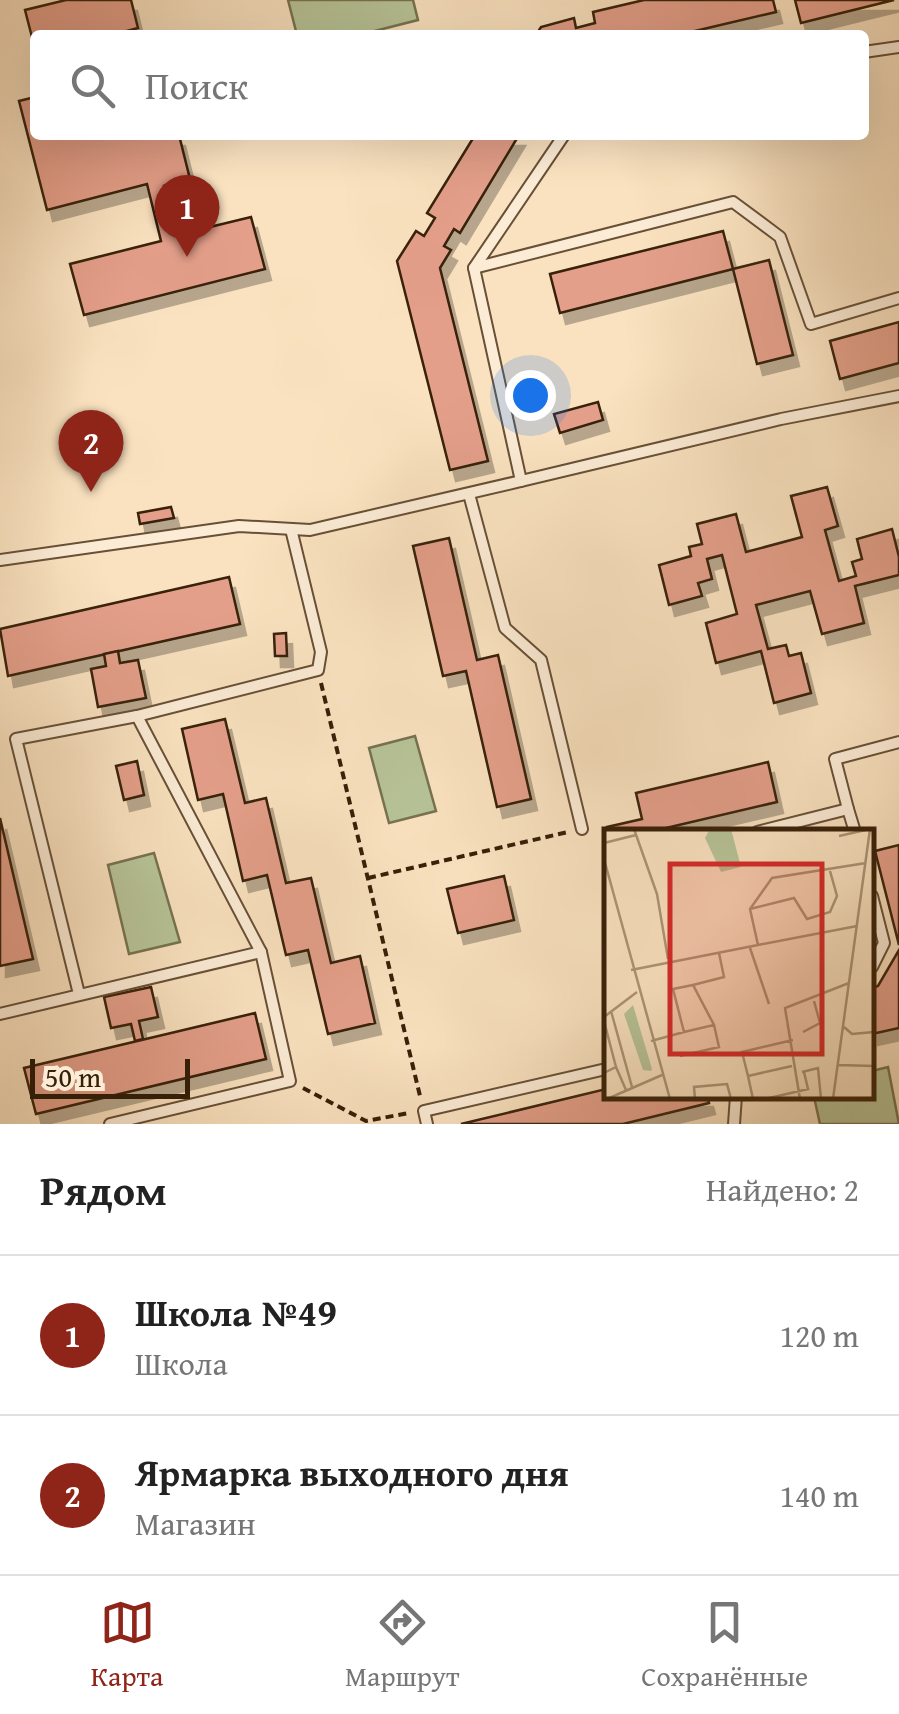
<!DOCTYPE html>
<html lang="ru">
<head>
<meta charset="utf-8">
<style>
	:root { --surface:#fff; --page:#f6f6f6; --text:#222; --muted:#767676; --line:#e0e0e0; --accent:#8f2418 }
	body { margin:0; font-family:"Gentium Book Plus",serif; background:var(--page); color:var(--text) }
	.scale { position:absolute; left:30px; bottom:25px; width:160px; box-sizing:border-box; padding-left:10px; border:5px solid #372008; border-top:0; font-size:28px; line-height:35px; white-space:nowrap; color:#372008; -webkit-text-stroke:8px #fcecd6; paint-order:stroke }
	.you { position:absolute; left:530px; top:395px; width:35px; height:35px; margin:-25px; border:8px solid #fff; border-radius:50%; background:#1a73e8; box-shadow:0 0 0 15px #1a73e833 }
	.badge { display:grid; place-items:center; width:65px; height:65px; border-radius:50%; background:var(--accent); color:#fff; font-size:32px; font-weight:700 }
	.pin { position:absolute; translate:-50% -82px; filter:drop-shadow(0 2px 5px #0008) }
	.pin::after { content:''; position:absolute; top:52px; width:35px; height:30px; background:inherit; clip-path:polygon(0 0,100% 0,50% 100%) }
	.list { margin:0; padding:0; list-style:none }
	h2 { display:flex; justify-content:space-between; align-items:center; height:130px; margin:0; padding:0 40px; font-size:42px }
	h2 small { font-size:32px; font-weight:400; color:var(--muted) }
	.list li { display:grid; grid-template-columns:65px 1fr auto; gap:30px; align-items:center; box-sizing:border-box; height:160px; padding:0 40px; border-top:2px solid var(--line) }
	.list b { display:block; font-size:38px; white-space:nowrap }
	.list p { margin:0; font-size:32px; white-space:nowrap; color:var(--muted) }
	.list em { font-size:32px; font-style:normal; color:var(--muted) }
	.icon { flex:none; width:55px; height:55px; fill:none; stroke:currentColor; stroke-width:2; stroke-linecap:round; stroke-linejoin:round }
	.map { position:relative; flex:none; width:899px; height:1124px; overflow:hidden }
	.search { position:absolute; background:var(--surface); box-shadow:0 10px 40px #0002; left:30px; right:30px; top:30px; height:110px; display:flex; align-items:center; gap:25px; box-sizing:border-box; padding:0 35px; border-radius:10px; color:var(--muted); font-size:38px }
	.sheet { height:450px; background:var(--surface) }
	nav { display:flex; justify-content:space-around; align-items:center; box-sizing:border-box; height:140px; border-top:2px solid var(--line); background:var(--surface); font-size:28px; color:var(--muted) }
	nav a { display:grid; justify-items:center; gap:5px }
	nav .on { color:var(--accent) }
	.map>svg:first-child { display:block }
	.green { fill:#b7c498; stroke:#777250; stroke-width:2.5 }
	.building { fill:#e49f8a; stroke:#372008; stroke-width:2.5; filter:url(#shadow) }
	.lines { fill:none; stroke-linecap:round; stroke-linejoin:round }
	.service-casing { stroke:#685036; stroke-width:14 }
	.path { stroke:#372008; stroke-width:4; stroke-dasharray:8 5; stroke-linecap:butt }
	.service { stroke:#fcecd6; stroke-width:10 }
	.inset-road { fill:none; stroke:#ac9476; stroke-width:2.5 }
	.view { fill:#d62828; fill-opacity:0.15; stroke:#d62828; stroke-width:5 }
	.inset-edge { fill:none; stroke:#372008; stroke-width:5 }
</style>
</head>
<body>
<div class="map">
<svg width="899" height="1124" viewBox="0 0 899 1124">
	<defs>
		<filter id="shadow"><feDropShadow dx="6" dy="11" stdDeviation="0" flood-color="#0004"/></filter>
	</defs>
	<rect width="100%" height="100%" fill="#fae2c0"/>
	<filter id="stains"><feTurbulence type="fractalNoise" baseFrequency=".002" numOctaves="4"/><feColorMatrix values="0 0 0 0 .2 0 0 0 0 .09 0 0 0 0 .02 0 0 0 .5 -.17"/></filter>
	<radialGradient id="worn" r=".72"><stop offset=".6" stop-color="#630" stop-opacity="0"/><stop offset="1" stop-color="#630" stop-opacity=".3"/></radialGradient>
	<!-- green -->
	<g class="green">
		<path d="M288 0H413L418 20 359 35H297Z"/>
		<path d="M415 736 436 811 389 823 369 748Z"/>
		<path d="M154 853 180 942 129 954 108 865Z"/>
		<path d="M888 1067 899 1124H820L814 1097 872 1096V1071Z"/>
	</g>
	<!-- building -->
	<g class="building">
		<path d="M66 0H131L138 28 112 35H35V49L25 10Z"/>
		<path d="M644 0H773L776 12 678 35H536L541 27 574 18 576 28 595 23 593 12Z"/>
		<path d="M795 0H894L801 23Z"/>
		<path d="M35 97V135H179L190 179 164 186 177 235 251 217 265 269 84 315 70 264 161 241 147 184 47 210 19 101Z"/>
		<path d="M475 135H519L460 233 454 229 444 246 451 250 440 268 488 461 450 470 397 261 416 231 424 236 435 218 427 213Z"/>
		<path d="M723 231 733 269 560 313 550 274Z"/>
		<path d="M769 260 793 355 757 364 733 269Z"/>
		<path d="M899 322V363L840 379 830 341Z"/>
		<path d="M598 402 603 420 560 433 554 414Z"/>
		<path d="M827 487 838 526 825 530 839 581 856 576 852 562 862 559 857 539 892 529 899 557V575L855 586 864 623 822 634 810 591 756 605 768 649 786 645 789 656 801 653 811 693 774 703 761 651 716 663 706 623 737 614 722 555 707 559 712 579 698 583 702 596 669 605 659 565 691 556 689 547 702 544 697 524 736 514 746 552 802 537 791 496Z"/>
		<path d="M171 507 174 518 140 524 138 513Z"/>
		<path d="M449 538 477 660 498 655 531 799 497 807 466 671 443 676 413 546Z"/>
		<path d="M229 577 240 624 8 676 0 629Z"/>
		<path d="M286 633 287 656H275L274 634Z"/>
		<path d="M118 651 120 663 138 660 146 698 98 707 91 669 106 666 104 654Z"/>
		<path d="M225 719 245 803 266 798 286 883 311 878 331 963 360 956 375 1023 328 1034 308 950 286 955 267 875 243 881 223 794 198 800 182 729Z"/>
		<path d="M137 761 144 795 124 800 116 766Z"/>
		<path d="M768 762 777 802 649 832H608L607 827 642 819 636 793Z"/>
		<path d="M0 818 33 959 0 966Z"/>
		<path d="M899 845V945L875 851Z"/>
		<path d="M504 876 514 920 458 933 447 889Z"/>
		<path d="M899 950V1028L872 1034V988L878 986Z"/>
		<path d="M151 987 158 1017 139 1021 143 1039 135 1041 131 1024 111 1028 104 997Z"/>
		<path d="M255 1013 266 1059 36 1114 24 1068Z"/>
		<path d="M606 1089V1096H707L709 1103 623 1124H461Z"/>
	</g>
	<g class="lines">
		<!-- service casing -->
		<g class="service-casing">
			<g id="service">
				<path d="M864 52 899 47"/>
				<path d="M474 268 733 202 780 237 811 324 899 298"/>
				<path d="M521 481 781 419 899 396"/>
				<path d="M469 494 505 628 541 660 582 829"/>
				<path d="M0 560 239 526 310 530 521 481 474 268 564 135"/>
				<path d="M137 716 318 670 321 652 291 529"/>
				<path d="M848 809 855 832"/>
				<path d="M757 832 848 809 835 759 899 742"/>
				<path d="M872 896 884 943 872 967"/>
				<path d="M0 1014 261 952 137 716 16 739 79 994"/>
				<path d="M110 1124 290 1081 261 952"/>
				<path d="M427 1124 424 1111 606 1069"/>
				<path d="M734 1124 736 1096"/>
			</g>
		</g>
		<!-- path -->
		<g class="path">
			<path d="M321 683 420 1096"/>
			<path d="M368 878 568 832"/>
			<path d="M303 1088 366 1121 409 1113"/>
		</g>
		<!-- service -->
		<use href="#service" class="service"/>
	</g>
	<!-- overview -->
	<g transform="translate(604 829)">
		<rect width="270" height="270" fill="#fae2c0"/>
		<path d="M106 0H127L137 38 117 43 101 9ZM29 176 48 240 47 242 39 241 20 185Z" fill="#b7c498"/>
		<path class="inset-road" d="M30 0 53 65 64 130M235 7 266 0M0 14 32 6M0 30 66 270M146 80 190 69 203 90 226 83 233 67 226 42M154 116 253 97M146 119 165 175M27 141 154 116 146 80 168 49 262 34M89 156 120 148 115 124M7 182 28 258M0 188 33 163M0 192 12 238M240 198 248 205 270 203M199 203 216 194 210 172M47 212 80 203 69 160 89 156 110 196 80 203M76 227 115 218 110 196M234 236 270 237M198 243 214 239 217 270M0 244 12 238 22 261M144 247 138 223 189 211M3 270 58 246M91 270 90 258 123 255 127 270M149 270 144 247 188 237M161 270 204 260 200 243M196 270 181 179 245 154M229 270 266 0"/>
		<path class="view" d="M66 35H218V225H66Z"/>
		<rect width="270" height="270" class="inset-edge"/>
	</g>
	<rect width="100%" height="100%" filter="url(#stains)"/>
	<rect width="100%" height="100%" fill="url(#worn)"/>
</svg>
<div class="scale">50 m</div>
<div class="you"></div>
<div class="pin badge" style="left:187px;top:257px">1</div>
<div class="pin badge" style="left:91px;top:492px">2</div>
<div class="search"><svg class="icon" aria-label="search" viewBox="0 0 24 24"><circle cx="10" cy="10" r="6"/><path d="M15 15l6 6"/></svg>Поиск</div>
</div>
<section class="sheet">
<h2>Рядом<small>Найдено: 2</small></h2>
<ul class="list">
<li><span class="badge">1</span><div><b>Школа №49</b><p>Школа</p></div><em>120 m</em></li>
<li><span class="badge">2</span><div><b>Ярмарка выходного дня</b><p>Магазин</p></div><em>140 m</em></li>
</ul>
</section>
<nav>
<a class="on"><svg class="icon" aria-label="map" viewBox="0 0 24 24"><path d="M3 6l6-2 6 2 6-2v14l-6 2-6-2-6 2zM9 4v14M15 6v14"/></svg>Карта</a>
<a><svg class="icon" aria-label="directions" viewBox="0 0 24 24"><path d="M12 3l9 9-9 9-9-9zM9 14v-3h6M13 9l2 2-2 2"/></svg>Маршрут</a>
<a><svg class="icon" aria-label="saved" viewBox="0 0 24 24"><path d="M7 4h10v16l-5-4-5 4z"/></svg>Сохранённые</a>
</nav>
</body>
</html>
